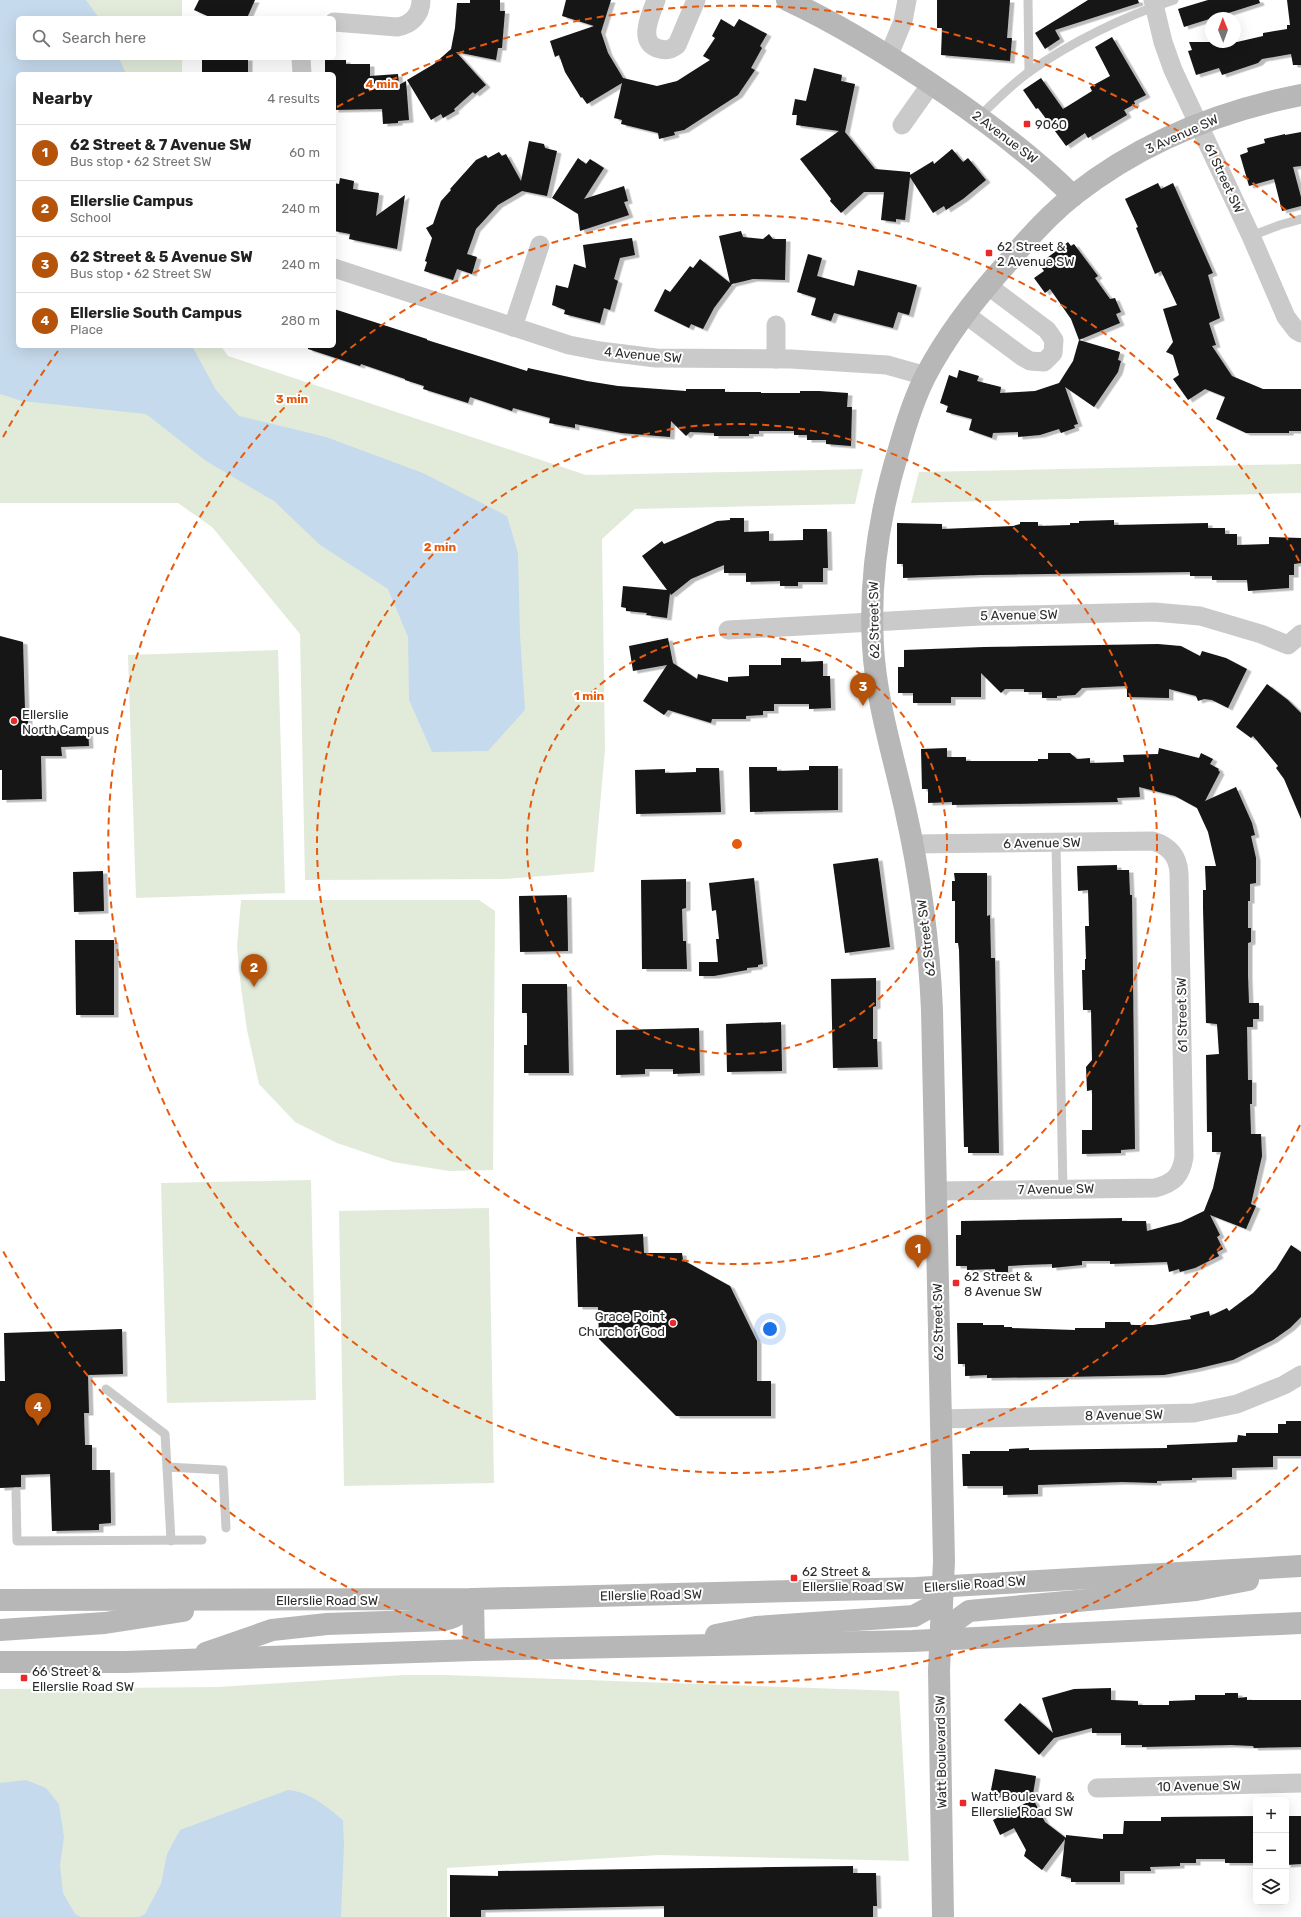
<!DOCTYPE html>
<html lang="en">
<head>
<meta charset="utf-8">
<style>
	:root { --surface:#fff; --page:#f2f2f2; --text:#222; --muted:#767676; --line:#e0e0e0; --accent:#b45309 }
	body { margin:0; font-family:Rubik,sans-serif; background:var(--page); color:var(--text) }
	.controls { position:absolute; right:12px; bottom:12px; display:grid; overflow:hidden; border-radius:6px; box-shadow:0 4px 16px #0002 }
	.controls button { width:36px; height:36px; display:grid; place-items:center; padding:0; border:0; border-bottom:1px solid var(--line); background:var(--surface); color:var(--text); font:20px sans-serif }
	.compass { position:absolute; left:1205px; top:12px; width:36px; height:36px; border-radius:50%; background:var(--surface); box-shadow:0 4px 16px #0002; rotate:359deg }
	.you { position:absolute; left:770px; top:1329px; width:14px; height:14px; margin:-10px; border:3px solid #fff; border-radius:50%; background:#1a73e8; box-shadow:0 0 0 6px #1a73e833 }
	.badge { display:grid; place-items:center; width:26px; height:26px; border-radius:50%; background:var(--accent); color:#fff; font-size:13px; font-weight:700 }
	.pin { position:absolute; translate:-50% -33px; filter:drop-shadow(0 1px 2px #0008) }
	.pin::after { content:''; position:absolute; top:21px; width:14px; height:12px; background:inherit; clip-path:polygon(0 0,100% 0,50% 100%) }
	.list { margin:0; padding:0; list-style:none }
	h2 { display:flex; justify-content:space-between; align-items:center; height:52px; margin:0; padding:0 16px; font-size:17px }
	h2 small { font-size:13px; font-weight:400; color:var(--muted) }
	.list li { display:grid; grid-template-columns:26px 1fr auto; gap:12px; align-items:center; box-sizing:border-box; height:56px; padding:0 16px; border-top:1px solid var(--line) }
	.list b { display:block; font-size:15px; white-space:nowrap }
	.list p { margin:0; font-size:13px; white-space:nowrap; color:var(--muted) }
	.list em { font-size:13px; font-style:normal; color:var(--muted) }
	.icon { flex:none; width:22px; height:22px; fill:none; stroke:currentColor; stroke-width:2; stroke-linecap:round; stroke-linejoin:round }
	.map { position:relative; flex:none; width:1301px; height:1917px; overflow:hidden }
	.search { position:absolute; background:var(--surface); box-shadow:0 4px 16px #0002; left:16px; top:16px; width:320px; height:44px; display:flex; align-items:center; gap:10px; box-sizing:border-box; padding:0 14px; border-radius:6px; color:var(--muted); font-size:15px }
	.panel { position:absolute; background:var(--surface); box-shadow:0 4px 16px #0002; left:16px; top:72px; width:320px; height:276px; border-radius:6px }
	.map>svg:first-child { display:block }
	.green { fill:#e2ebda }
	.water { fill:#c5daec }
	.building { fill:#141414; filter:url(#shadow) }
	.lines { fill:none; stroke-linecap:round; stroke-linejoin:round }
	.lane { stroke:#cacaca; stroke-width:9 }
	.street { stroke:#cacaca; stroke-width:19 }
	.secondary { stroke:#b7b7b7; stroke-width:22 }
	.ring { fill:none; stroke:#e8590c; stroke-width:2; stroke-dasharray:7 5 }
	.poi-dot { fill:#ea2929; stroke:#fff; stroke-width:1.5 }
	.labels { text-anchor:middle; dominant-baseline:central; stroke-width:4; stroke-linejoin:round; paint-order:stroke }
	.poi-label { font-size:13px; fill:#2d2d2d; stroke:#fff; text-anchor:start }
	.street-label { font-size:13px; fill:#2d2d2d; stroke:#fff }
	.centre { fill:#e8590c; stroke:#fff; stroke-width:2 }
	.ring-label { font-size:12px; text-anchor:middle; font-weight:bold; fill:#e8590c; stroke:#fff; stroke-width:4; stroke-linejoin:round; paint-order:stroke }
</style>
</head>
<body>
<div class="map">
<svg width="1301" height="1917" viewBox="0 0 1301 1917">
	<defs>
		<filter id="shadow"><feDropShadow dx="4.5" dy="2.5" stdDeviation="0" flood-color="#0004"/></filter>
	</defs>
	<rect width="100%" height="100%" fill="#fff"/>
	<!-- green -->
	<g class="green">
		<path d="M0 0H182V18H18V58H182V74H18V346H221L228 356 586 475 863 469 855 504 635 509 602 539 605 750 594 872 505 879 305 880 300 634 212 527 178 503H0Z"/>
		<path d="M1301 464V493L911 503 919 472Z"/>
		<path d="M278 650 285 893 136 898 128 655Z"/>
		<path d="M241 900H479L495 911 493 1170 449 1171 393 1162 337 1143 295 1122 259 1084 247 1030 241 987 237 947Z"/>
		<path d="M311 1180 316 1400 167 1403 161 1183Z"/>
		<path d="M489 1208 494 1483 344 1486 339 1211Z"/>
		<path d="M404 1675H446L899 1691 909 1861 660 1855 447 1868V1917H0V1689L218 1687Z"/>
	</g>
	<!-- water -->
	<g class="water">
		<path d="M0 0H86L99 18H18V58H119L126 74H18V346H192L216 390 239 416 326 437 423 473 507 516 518 553 520 635 525 710 488 751 432 752 409 700 408 637 388 589 320 545 274 501 206 461 146 414 22 401 0 394Z"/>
		<path d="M26 1780 46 1788 59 1804 64 1837 60 1865 63 1893 75 1914 81 1917H0V1783Z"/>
		<path d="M288 1790C310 1792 326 1806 343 1820L344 1845 341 1917H139L145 1914 161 1884 167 1854 180 1830Z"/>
	</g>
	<!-- building -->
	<g class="building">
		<path d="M199 0H255L247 18H212L194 10Z"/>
		<path d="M470 0H500V11H505L502 48H498L496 60 456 52 486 85 475 94 473 92 454 109 455 111 443 118 441 114 431 120 407 80 434 64 451 49 455 28 457 3H470Z"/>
		<path d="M566 0H611L601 32 608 53 623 78 657 86 677 81 710 60 703 56 715 38 712 36 721 19 734 27 739 19 767 34 760 46 762 48 751 68 755 70 738 95 684 130 674 132 675 135 659 139 658 133 621 124 622 120 614 118 622 83 587 104 582 97 581 98 565 72 559 55 555 57 550 41 594 26 562 16Z"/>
		<path d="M937 0H1010L1007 38H1012L1010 61 941 55 942 28H937Z"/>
		<path d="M1088 0H1138L1139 3 1055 30 1060 39 1045 49 1035 33Z"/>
		<path d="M1208 0H1259L1260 3 1184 27 1178 9Z"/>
		<path d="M1287 0H1301V65H1293L1291 54 1262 59 1258 63 1222 75 1219 68 1196 75 1188 51 1192 50 1189 42H1237L1263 36V33L1287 29V25H1290Z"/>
		<path d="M1112 37 1146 95 1134 101 1135 104 1124 110 1127 115 1088 138 1085 133 1066 146 1038 108 1036 109 1023 90 1041 78 1063 109 1092 91 1090 87 1110 76 1095 47Z"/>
		<rect x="202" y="58" width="46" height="16"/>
		<path d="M325 60H346V64H370V76L398 74 399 85 406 81 409 120 398 121V123L383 124 382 109 334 110V74H325Z"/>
		<path d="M814 68 842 75 841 81 855 84 845 132 875 169 910 172V175L933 161 934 164 952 149 963 162 968 158 986 180 963 199 946 210 944 206 933 213 910 177 905 220 896 219V222L881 220 884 192H864L841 213 830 201 831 199 800 159 839 131 796 125 797 115H792L795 99 806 101Z"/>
		<path d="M1301 132V166L1293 167 1301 197V206L1282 211 1274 179 1249 186 1240 155 1248 152 1247 148 1265 143 1264 139 1285 134V135Z"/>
		<path d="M529 141 544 144 545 148 557 151 547 196 522 191 498 205 476 229 467 254 477 257 472 274 457 269 453 280 424 271 427 262 425 261 432 238 426 228 433 224 441 201 451 190 450 189 476 160 486 155 488 158 499 152 502 156 506 154 521 181Z"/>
		<path d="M578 158 586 164 590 159 604 168 584 199 624 186 628 201 624 202 629 215 580 231 578 214 552 198Z"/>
		<path d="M340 178 354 181 353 189 379 193 376 216 405 195 397 249 349 239 350 234 334 231V183L339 184Z"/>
		<path d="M1158 183 1161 189 1173 183 1213 273 1208 275 1220 318 1209 323 1216 345 1212 346 1232 376 1263 389H1301V431H1289V433H1246L1216 419 1225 397 1205 389 1188 400 1173 379 1179 375 1173 355 1166 352 1173 342 1163 309 1177 305 1161 271 1155 274 1136 228 1138 227 1125 199Z"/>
		<path d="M741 231 743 237 763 239 769 234 773 239H786L785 280 753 279 732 284 714 308 703 329 691 324 689 328 654 311 665 289 670 292 690 266 693 268 700 259 730 283 719 236Z"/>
		<path d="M632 238 635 255 620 258 614 279 618 281 610 310 604 308 600 323 564 314 565 310 552 305 556 285 568 288 574 264 586 268 583 245Z"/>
		<path d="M1068 242 1071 246 1074 244 1098 276 1095 278 1110 299 1115 298 1121 312 1116 314 1120 323 1079 340 1071 319 1050 289 1045 293 1034 278 1044 271 1039 264Z"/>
		<path d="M808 254 822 258 817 276 854 286 858 270 917 285 909 315 898 312 893 328 834 313 831 321 811 315 816 298 797 292Z"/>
		<path d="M334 309 427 339V340L527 371 528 368 587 381 618 386 686 391V389H725V392H761V393H800V391H819L848 393 847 407H852L851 446 826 444V440H807V435H794V431H759V434H749V436H714V433L690 432 686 436 671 421 670 437 621 433 575 424V428L549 423 550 418 513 408 512 411 470 397 468 403 423 389 424 386 405 380V379L361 364 360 366 308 349V346H334Z"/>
		<path d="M1079 340 1120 352 1118 360 1121 361 1118 372 1094 407 1065 387 1078 424 1074 425 1075 428 1061 433 1059 429 1040 435 1018 437V432L993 433 992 438 969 430 972 419 946 412 948 406 940 403 949 375 957 378 959 370 979 376 977 381 1001 387 1000 393 1035 391 1059 383 1073 361Z"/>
		<path d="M730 518H744V532L769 531V541L803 540V529H827L828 568H823V582H798V586H780V581L746 582V573H724V565L691 579 671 595 670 593 667 618 646 615 647 613 626 611V608L621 607 623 586 667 590 642 556 662 541 664 544 717 521 730 520Z"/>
		<path d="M1114 520V525L1208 523V528H1225V534H1237V545L1269 544V537L1301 538V563L1294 564V575H1289V588L1248 591 1247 580H1212V576H1190V572L980 575 903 578V564H897V523L942 524V529L1013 526 1020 524V522H1038V526L1070 525V523H1079V521Z"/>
		<path d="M0 636 23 642 25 711H28V732L88 729 89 746 61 747 62 756H41L42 799 2 800V770H0Z"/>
		<path d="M668 638 673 663 697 679 698 674 728 682V677L749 676V665H781V658H801V662L823 661V676H830L831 708 809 709V704H774V711H763V715L746 716V719H712L711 723 668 710 664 715 643 701 667 665 633 671 629 646Z"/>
		<path d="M1158 644 1181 646 1200 656 1202 651 1226 658 1247 669 1228 708 1212 700 1204 699 1198 701 1196 696 1169 689V698L1127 697V686L1082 688 1075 695 1057 696V698H1042V692H1024V689H1005L1001 693 981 673V697H951V703H913V693H898V667H904V650L984 647Z"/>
		<path d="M1267 684 1288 700 1301 713V819L1284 779 1276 768 1278 766 1253 736 1251 738 1236 727Z"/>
		<path d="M947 748V757H966V761H1038V759H1048V753H1070L1077 759 1090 758V763L1124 762 1123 755 1158 754 1159 748 1199 758 1201 753 1213 759 1210 764 1219 769 1218 770 1220 772 1205 801 1236 787 1252 823 1255 835 1251 836 1256 858V883L1250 884V901H1248V928H1251V942L1248 943V976L1249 1003H1259V1019H1253V1027H1247L1248 1080H1252V1104H1250L1251 1134H1261L1262 1156 1251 1204 1256 1206 1246 1229 1210 1215 1220 1235 1217 1237 1223 1249 1217 1252 1219 1256 1195 1268 1180 1272 1179 1269 1169 1272 1167 1262 1110 1264V1261H1082V1265L1052 1268V1264L1025 1265 1008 1266V1272H995V1269L967 1270V1266H956V1235H961V1221L1122 1218V1221H1146L1147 1231 1181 1222 1204 1211 1213 1188 1221 1152H1212V1132H1207L1206 1055 1219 1054 1217 1024 1206 1023 1203 908V890H1206L1205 866H1216L1208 832 1197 808 1175 796 1139 787 1140 797 1117 798 1118 802 952 805V802L928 803V789H922L921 749Z"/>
		<path d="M809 766H838V810L750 812 749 767H777V771L809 770Z"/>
		<path d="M696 768H719L721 812 636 814 635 770 665 769V773L696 772Z"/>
		<path d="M878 858 890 947 845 953 833 864Z"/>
		<path d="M1117 865V870H1129L1130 895H1132L1135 1149 1121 1150V1153L1082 1154V1130H1092V1090L1087 1091 1086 1067 1092 1060 1091 1010H1083L1082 970H1085V959H1086L1085 926H1089L1088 890 1078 891 1077 866Z"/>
		<path d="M103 871 104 911 74 912 73 872Z"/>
		<path d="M954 873H987V916L990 915 991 958H995L999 1153H968V1147H964L959 950 958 943H955V901H952V881H955Z"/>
		<path d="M754 878 763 964 758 965V967L747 968V970L714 976H699V962H718L716 939H719L716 910 712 911 709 883Z"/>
		<path d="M686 879V908L682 909 683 941H686L687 969H642L641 880Z"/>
		<path d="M567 895 568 951 520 952 519 896Z"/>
		<path d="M75 940H114V1015H76Z"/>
		<path d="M876 978V1006L873 1007V1039H877L878 1067 833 1068 831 979Z"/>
		<path d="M522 984H567L569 1073H524V1045H527V1013H522Z"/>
		<path d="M781 1022 782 1071 727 1072 726 1024Z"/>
		<path d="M699 1028 700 1073 673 1074V1069H645V1074L616 1075V1030Z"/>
		<path d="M643 1234 644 1253H682L683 1260 730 1286 757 1341V1381H771V1416H676L599 1339 598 1307H578L576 1237Z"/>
		<path d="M1291 1245 1301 1252V1317L1290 1328 1273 1340 1233 1360 1196 1369 1164 1375 1065 1377 987 1378V1375L965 1376V1364H958L957 1323H983V1325H1004V1327H1012V1328L1075 1330V1328H1105V1322H1130L1131 1325H1153L1191 1319 1190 1316 1209 1311 1210 1316 1227 1308 1229 1311 1253 1293 1276 1269Z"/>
		<path d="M122 1329 123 1374 88 1375 89 1413H84L85 1445H92V1470H110L111 1523 99 1524V1530L52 1531 50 1474 21 1475V1487L0 1488V1381H5L4 1333Z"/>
		<path d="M1286 1421H1301V1456H1273V1467L1232 1468V1477L1192 1478V1480L1157 1481V1483L1122 1482 1038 1485V1494L1003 1495V1486H963L962 1454H970V1451H1009V1449L1029 1448V1450L1167 1448V1445L1237 1442 1238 1435 1246 1436V1433H1278V1424H1286Z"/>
		<path d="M1111 1688V1700L1138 1701V1705H1169V1701L1195 1700V1695H1225V1693H1238V1698L1247 1697V1700H1301V1747L1254 1748 1253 1746 1231 1745 1142 1747V1745H1121V1733H1092V1728L1054 1738 1039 1755 1004 1720 1020 1703 1053 1733 1042 1698 1074 1689Z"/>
		<path d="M995 1769 1036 1776 1032 1800 1033 1799 1045 1822 1066 1838V1835L1103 1839V1834H1123L1124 1821H1161V1817L1256 1816V1860H1254L1255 1863H1225V1859H1196V1863H1180V1866L1150 1867 1151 1871H1120V1882H1071V1878L1061 1876 1065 1839 1042 1870 1024 1856 1026 1850 1014 1828 1000 1835 993 1820 1028 1802 990 1795Z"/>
		<path d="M1286 1816H1301V1864L1286 1865Z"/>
		<path d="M853 1866V1873H876L877 1906H873V1917H664V1906L481 1910V1917H450V1875L498 1876V1871Z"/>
	</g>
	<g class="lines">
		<!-- lane -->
		<g class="lane">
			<path d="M1028 0 1029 72"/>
			<path d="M979 117C995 101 1011 85 1029 72 1071 42 1125 16 1174 0"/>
			<path d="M1251 236 1280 225 1301 219"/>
			<path d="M1056 843 1063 1189"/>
			<path d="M106 1389 165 1434 167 1467"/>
			<path d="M16 1492 17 1541 202 1540"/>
			<path d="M171 1541 167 1467 223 1470 226 1528"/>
		</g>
		<!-- street -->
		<g class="street">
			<path d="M656 0C651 14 636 44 660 49 668 51 671 49 677 45L696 0"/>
			<path d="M1153 0 1163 42 1173 70 1251 236 1286 317 1296 330 1301 333"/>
			<path d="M334 22 397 27C411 25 421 15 421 0"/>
			<path d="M889 55 903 21 907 0"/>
			<path d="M301 58 302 74"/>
			<path d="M902 125 931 84"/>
			<path d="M334 268 569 345 600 351 656 358 791 359 887 365 926 376"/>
			<path d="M965 314 1023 357 1030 361 1044 362 1053 353 1054 340 1047 330 987 285"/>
			<path d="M776 325V359"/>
			<path d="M513 327 540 245"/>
			<path d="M728 630 980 616 1154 612 1200 616 1261 634 1288 645 1301 634"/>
			<path d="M913 844 1153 841C1169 846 1178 856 1179 873L1184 1157C1181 1176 1174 1183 1155 1188L936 1191"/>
			<path d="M940 1419 1194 1413 1237 1404 1284 1385 1301 1375"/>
			<path d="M1097 1788 1301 1783"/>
		</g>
		<!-- secondary -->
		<g class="secondary">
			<path d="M787 0C843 26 895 59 946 94 991 125 1034 157 1073 196"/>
			<path d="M473 1599 474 1650"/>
			<path d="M0 1600 473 1599 916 1588 1301 1566"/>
			<path d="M0 1630 105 1623 183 1611"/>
			<path d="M716 1635 756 1627 914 1616 934 1605 944 1586"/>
			<path d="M940 1640 950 1625 969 1611 1196 1590 1248 1580"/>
			<path d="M206 1653 272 1630 327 1624 444 1620C459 1617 465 1610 473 1599"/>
			<path d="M0 1662H125L474 1650 912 1641 1301 1623"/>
			<path d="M943 1917 939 1670 944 1561 932 1010C929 942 920 874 905 808 893 754 876 701 873 646 869 578 879 514 899 449 906 424 914 398 926 375 948 333 978 295 1010 260 1029 237 1050 214 1074 195 1140 143 1220 111 1301 95"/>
		</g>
	</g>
	<!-- distance rings -->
	<g class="ring">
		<circle cx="737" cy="844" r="210"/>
		<circle cx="737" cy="844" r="420"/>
		<path d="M1300 1125A629 629 0 1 1 1300 563"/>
		<path d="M1298 1467A839 839 0 0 1 3 1251M3 437A839 839 0 0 1 58 351M337 107A839 839 0 0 1 1298 221"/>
	</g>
	<!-- markers -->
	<g class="poi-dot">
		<rect x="1023" y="120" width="8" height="8" rx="2"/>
		<rect x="985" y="249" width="8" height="8" rx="2"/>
		<circle cx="14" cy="721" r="4"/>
		<rect x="952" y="1279" width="8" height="8" rx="2"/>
		<circle cx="673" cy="1323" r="4"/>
		<rect x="790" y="1574" width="8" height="8" rx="2"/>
		<rect x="20" y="1674" width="8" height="8" rx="2"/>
		<rect x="959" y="1799" width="8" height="8" rx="2"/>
	</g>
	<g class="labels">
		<!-- poi labels -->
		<g class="poi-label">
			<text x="1035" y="124">9060</text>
			<text x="997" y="246">62 Street &amp;<tspan x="997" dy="15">2 Avenue SW</tspan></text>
			<text x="22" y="714">Ellerslie<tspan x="22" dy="15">North Campus</tspan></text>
			<text x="964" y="1276">62 Street &amp;<tspan x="964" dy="15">8 Avenue SW</tspan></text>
			<text x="665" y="1316" text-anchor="end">Grace Point<tspan x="665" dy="15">Church of God</tspan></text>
			<text x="802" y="1571">62 Street &amp;<tspan x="802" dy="15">Ellerslie Road SW</tspan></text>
			<text x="32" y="1671">66 Street &amp;<tspan x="32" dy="15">Ellerslie Road SW</tspan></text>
			<text x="971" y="1796">Watt Boulevard &amp;<tspan x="971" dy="15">Ellerslie Road SW</tspan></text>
		</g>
		<!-- street labels -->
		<g class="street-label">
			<text transform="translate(1182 134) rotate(-24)">3 Avenue SW</text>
			<text transform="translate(1005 137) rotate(37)">2 Avenue SW</text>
			<text transform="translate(1224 178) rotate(65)">61 Street SW</text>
			<text transform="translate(643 355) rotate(5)">4 Avenue SW</text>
			<text transform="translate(1019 615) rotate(-1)">5 Avenue SW</text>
			<text transform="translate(874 620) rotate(-91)">62 Street SW</text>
			<text transform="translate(1042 843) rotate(-1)">6 Avenue SW</text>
			<text transform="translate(926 938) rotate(-97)">62 Street SW</text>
			<text transform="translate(1182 1015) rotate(-91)">61 Street SW</text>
			<text transform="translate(1056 1189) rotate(-1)">7 Avenue SW</text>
			<text transform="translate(938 1322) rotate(-91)">62 Street SW</text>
			<text transform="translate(1124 1415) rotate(-1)">8 Avenue SW</text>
			<text transform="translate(975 1584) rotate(-4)">Ellerslie Road SW</text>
			<text transform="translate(651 1595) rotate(-1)">Ellerslie Road SW</text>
			<text x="327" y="1600">Ellerslie Road SW</text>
			<text transform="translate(941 1752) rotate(-91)">Watt Boulevard SW</text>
			<text transform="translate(1199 1786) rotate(-1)">10 Avenue SW</text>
		</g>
	</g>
	<circle cx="737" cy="844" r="6" class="centre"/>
	<g class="ring-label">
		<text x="382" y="88">4 min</text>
		<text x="292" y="403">3 min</text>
		<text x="440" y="551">2 min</text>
		<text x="589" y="700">1 min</text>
	</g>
</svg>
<div class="controls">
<button>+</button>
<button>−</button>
<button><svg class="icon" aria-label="layers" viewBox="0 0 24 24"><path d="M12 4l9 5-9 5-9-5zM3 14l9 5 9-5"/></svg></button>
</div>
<svg class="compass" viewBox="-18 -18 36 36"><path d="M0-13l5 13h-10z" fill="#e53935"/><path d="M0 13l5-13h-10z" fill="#767676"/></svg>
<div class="you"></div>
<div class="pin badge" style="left:918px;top:1268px">1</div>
<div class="pin badge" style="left:254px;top:987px">2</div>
<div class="pin badge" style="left:863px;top:706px">3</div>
<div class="pin badge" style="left:38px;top:1426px">4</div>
<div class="search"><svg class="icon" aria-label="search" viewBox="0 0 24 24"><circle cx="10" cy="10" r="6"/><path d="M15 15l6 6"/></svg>Search here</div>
<section class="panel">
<h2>Nearby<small>4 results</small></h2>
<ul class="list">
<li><span class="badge">1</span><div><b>62 Street &amp; 7 Avenue SW</b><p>Bus stop · 62 Street SW</p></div><em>60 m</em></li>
<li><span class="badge">2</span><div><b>Ellerslie Campus</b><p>School</p></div><em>240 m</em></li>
<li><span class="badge">3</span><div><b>62 Street &amp; 5 Avenue SW</b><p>Bus stop · 62 Street SW</p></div><em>240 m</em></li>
<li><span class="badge">4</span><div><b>Ellerslie South Campus</b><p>Place</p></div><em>280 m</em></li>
</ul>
</section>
</div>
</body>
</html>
